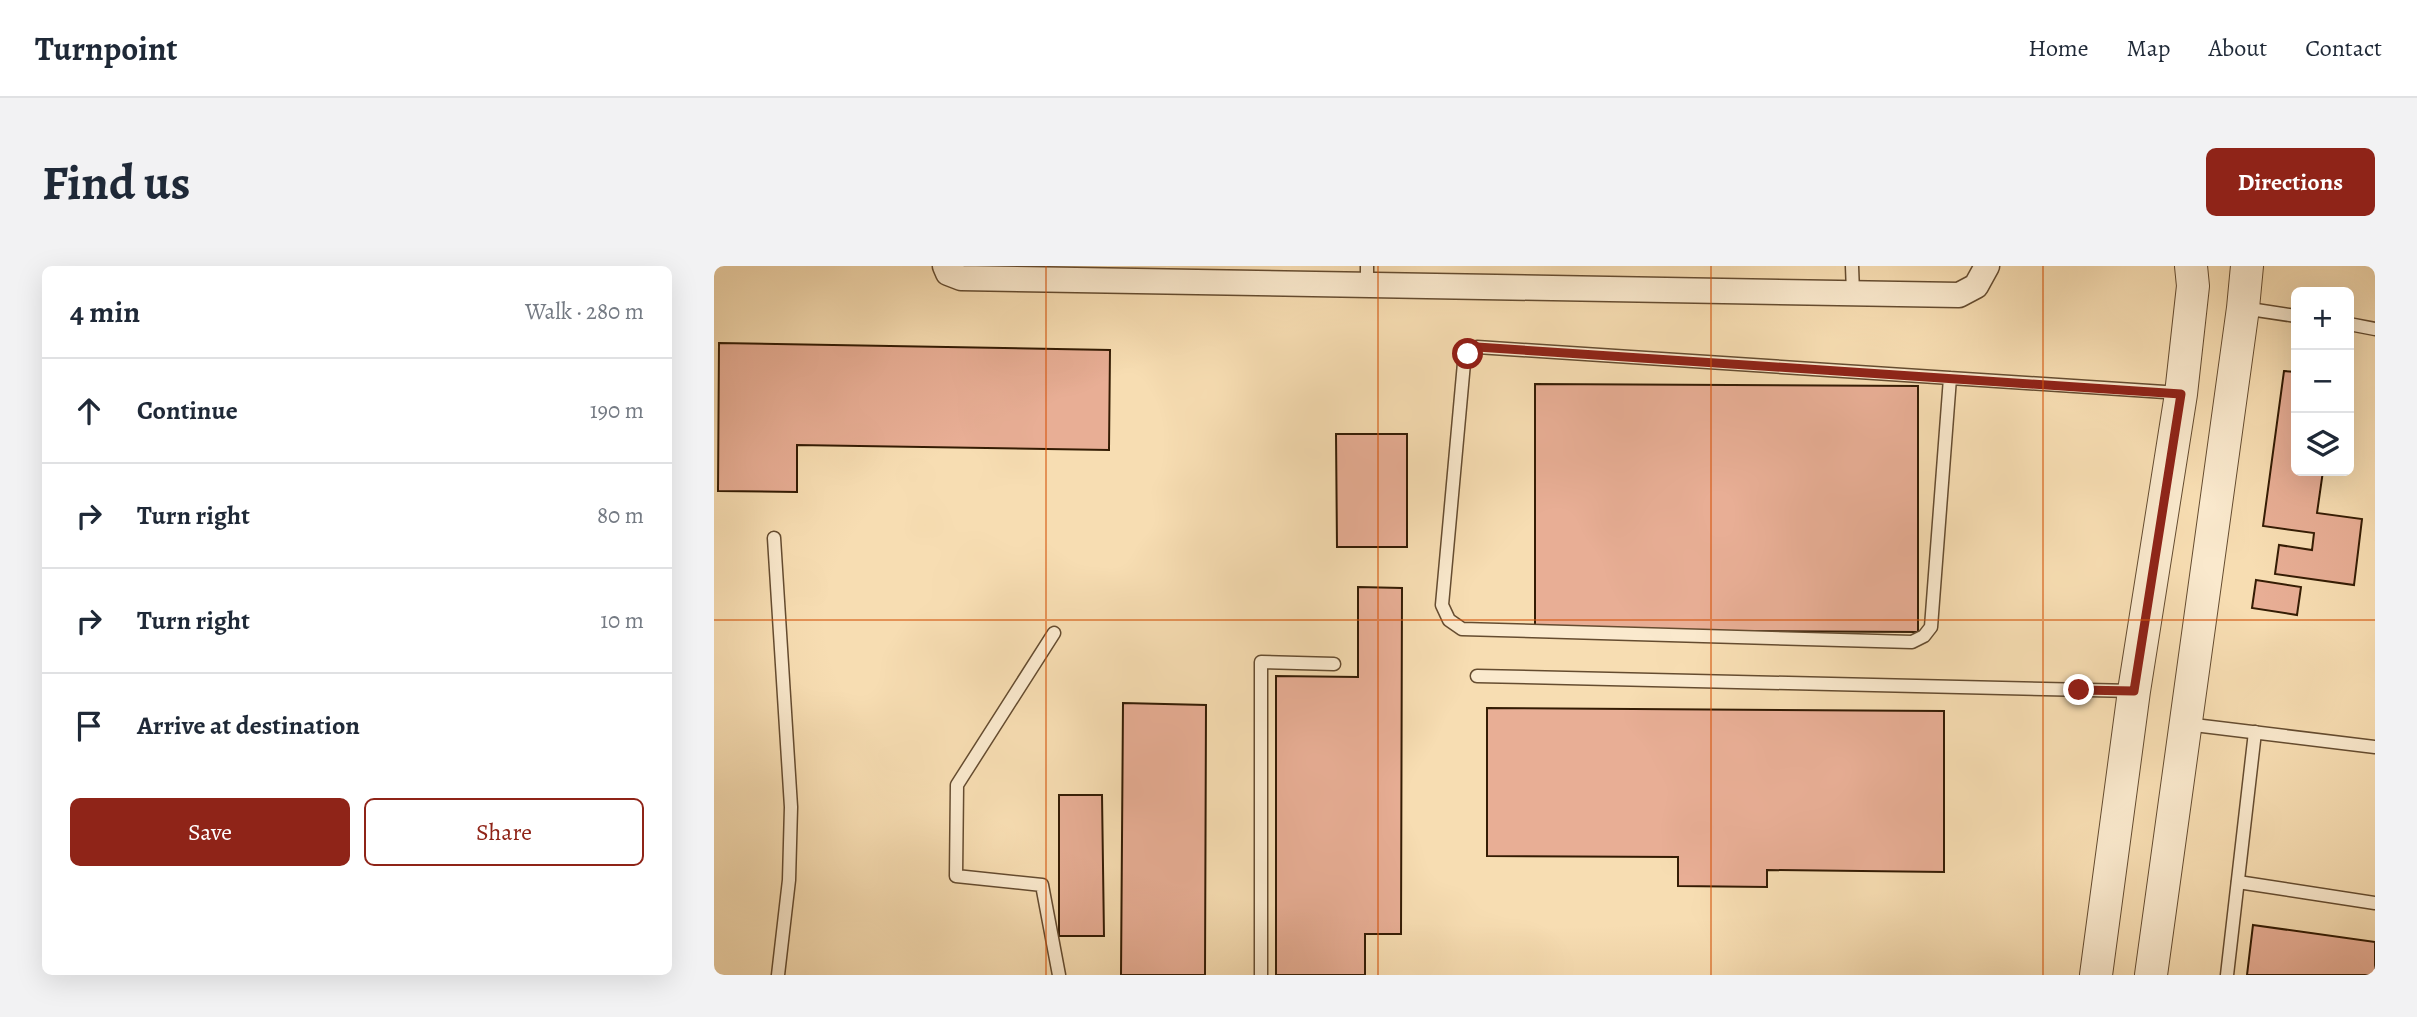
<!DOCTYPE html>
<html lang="en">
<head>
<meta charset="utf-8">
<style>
	:root { --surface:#fff; --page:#f2f2f3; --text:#1f2937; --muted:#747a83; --line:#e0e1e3; --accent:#8f2418 }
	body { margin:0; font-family:Alegreya,serif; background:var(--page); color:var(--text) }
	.controls { position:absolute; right:21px; top:21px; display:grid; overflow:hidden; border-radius:10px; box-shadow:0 7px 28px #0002 }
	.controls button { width:63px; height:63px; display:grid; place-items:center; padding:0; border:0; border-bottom:2px solid var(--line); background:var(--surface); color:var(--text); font:35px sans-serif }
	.stop { position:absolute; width:21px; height:21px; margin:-16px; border:5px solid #8f2418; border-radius:50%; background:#fff }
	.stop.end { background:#8f2418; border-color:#fff; box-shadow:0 2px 7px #0008 }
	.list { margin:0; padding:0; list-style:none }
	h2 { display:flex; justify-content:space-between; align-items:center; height:91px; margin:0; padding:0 28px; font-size:30px }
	h2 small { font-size:23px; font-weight:400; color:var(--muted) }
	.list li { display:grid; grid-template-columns:46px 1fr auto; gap:21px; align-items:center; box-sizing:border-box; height:105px; padding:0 28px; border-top:2px solid var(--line) }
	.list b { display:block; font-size:26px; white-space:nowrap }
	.list em { font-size:23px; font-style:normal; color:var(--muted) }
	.actions { display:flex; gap:14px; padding:21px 28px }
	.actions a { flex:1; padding:16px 0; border:2px solid var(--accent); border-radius:10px; text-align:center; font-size:24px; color:var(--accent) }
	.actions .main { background:var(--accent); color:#fff }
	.icon { flex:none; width:38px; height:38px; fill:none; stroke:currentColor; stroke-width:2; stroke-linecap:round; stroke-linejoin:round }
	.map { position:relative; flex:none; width:1661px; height:709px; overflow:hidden; border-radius:10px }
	header { display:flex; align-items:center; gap:42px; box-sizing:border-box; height:98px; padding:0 35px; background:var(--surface); border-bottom:2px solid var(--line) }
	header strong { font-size:33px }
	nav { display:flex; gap:38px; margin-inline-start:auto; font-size:24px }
	.intro { display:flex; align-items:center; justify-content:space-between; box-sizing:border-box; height:168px; padding:0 42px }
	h1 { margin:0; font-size:49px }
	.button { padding:18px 32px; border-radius:10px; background:var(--accent); color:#fff; font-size:24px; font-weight:700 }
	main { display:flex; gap:42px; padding:0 42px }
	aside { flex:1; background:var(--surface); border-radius:10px; box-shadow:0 7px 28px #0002 }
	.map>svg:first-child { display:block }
	.building { fill:#e8ae95; stroke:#341c04; stroke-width:2 }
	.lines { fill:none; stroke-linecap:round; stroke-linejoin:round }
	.service-casing { stroke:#654c30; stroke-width:15 }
	.minor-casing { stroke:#654c30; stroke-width:27 }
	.tertiary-casing { stroke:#654c30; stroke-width:34 }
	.service { stroke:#fae9cd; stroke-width:12 }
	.minor { stroke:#fae9cd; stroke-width:24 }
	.tertiary { stroke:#fae9cd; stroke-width:32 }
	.route { stroke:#8f2418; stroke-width:9 }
	.grid { fill:none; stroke:#d6530b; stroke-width:2; stroke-opacity:0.55 }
</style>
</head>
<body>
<header>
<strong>Turnpoint</strong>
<nav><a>Home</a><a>Map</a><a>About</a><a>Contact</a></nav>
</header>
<div class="intro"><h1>Find us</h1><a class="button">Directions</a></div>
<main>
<aside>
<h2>4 min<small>Walk · 280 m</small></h2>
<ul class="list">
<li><svg class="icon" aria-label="ahead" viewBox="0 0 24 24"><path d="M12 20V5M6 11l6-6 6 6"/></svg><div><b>Continue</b></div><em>190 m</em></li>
<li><svg class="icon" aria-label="right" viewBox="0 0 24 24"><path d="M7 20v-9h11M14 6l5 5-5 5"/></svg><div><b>Turn right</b></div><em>80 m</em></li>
<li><svg class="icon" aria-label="right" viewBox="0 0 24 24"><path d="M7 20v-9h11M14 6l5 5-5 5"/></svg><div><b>Turn right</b></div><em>10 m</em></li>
<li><svg class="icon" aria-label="arrive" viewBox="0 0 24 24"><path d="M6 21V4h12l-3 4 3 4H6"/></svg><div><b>Arrive at destination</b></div></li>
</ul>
<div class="actions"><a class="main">Save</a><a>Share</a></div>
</aside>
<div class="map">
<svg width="1661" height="709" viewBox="0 0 1661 709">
	<rect width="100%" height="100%" fill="#f7ddb2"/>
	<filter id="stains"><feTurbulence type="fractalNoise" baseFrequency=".00286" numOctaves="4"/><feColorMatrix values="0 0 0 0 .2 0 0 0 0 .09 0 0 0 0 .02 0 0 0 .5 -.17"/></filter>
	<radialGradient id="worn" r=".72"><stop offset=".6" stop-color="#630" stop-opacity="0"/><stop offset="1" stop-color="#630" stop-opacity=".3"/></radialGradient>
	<!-- building -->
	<g class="building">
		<path d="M5 77 396 84 395 184 83 179V226L4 225Z"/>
		<path d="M1570 105 1582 106V205H1609L1603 247 1648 253 1640 319 1561 308 1565 279 1598 284 1600 267 1549 260Z"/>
		<path d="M821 118 1204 120V366L821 364Z"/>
		<path d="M622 168H693V281H623Z"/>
		<path d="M1542 314 1587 321 1583 349 1538 342Z"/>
		<path d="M644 321 688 322 687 668H651V709H562V410L644 411Z"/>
		<path d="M409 437 492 439 491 709H407Z"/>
		<path d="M773 442 1230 445V606L1053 604V621L964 620V591L773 590Z"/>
		<path d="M345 529H388L390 670H345Z"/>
		<path d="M1539 659 1661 676V709H1533Z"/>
	</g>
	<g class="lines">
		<!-- service casing -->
		<g class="service-casing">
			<g id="service">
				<path d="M653 0V19"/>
				<path d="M1138 0 1139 27"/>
				<path d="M1529 42 1582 50"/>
				<path d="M1635 58 1661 63"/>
				<path d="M1236 112 1217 361 1210 370 1198 376 748 363 735 354 728 339 750 97 754 88 763 81 1466 127"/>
				<path d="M60 272 77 541 75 614 64 709"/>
				<path d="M340 367 243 519 242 610 328 619 345 709"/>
				<path d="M763 410 1420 425"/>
				<path d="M1472 458 1661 481"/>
				<path d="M1524 616 1661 637"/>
				<path d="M547 709V396L620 398"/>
				<path d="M1513 709 1541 466"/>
			</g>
		</g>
		<!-- minor casing -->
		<g class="minor-casing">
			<path id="minor" d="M231 0 234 7 247 12 1245 29 1262 20 1273 0"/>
		</g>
		<!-- tertiary casing -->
		<g class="tertiary-casing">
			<g id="tertiary">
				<path d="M1382 709 1420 425 1467 128 1479 20 1477 0"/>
				<path d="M1437 709 1529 42 1533 0"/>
			</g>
		</g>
		<!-- service -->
		<use href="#service" class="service"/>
		<!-- minor -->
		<use href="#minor" class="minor"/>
		<!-- tertiary -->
		<use href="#tertiary" class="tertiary"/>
	</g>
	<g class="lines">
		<!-- route -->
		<path class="route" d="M754 88 763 81 1467 128 1420 425 1365 424"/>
	</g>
	<!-- grid -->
	<path class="grid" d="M332 0V709M664 0V709M997 0V709M1329 0V709M0 354H1661"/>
	<rect width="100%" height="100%" filter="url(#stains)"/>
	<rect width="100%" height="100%" fill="url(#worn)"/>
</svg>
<div class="controls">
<button>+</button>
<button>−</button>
<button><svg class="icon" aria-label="layers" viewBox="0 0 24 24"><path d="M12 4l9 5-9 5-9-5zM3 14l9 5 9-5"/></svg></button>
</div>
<div class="stop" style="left:754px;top:88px"></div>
<div class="stop end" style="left:1365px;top:424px"></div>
</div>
</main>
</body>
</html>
